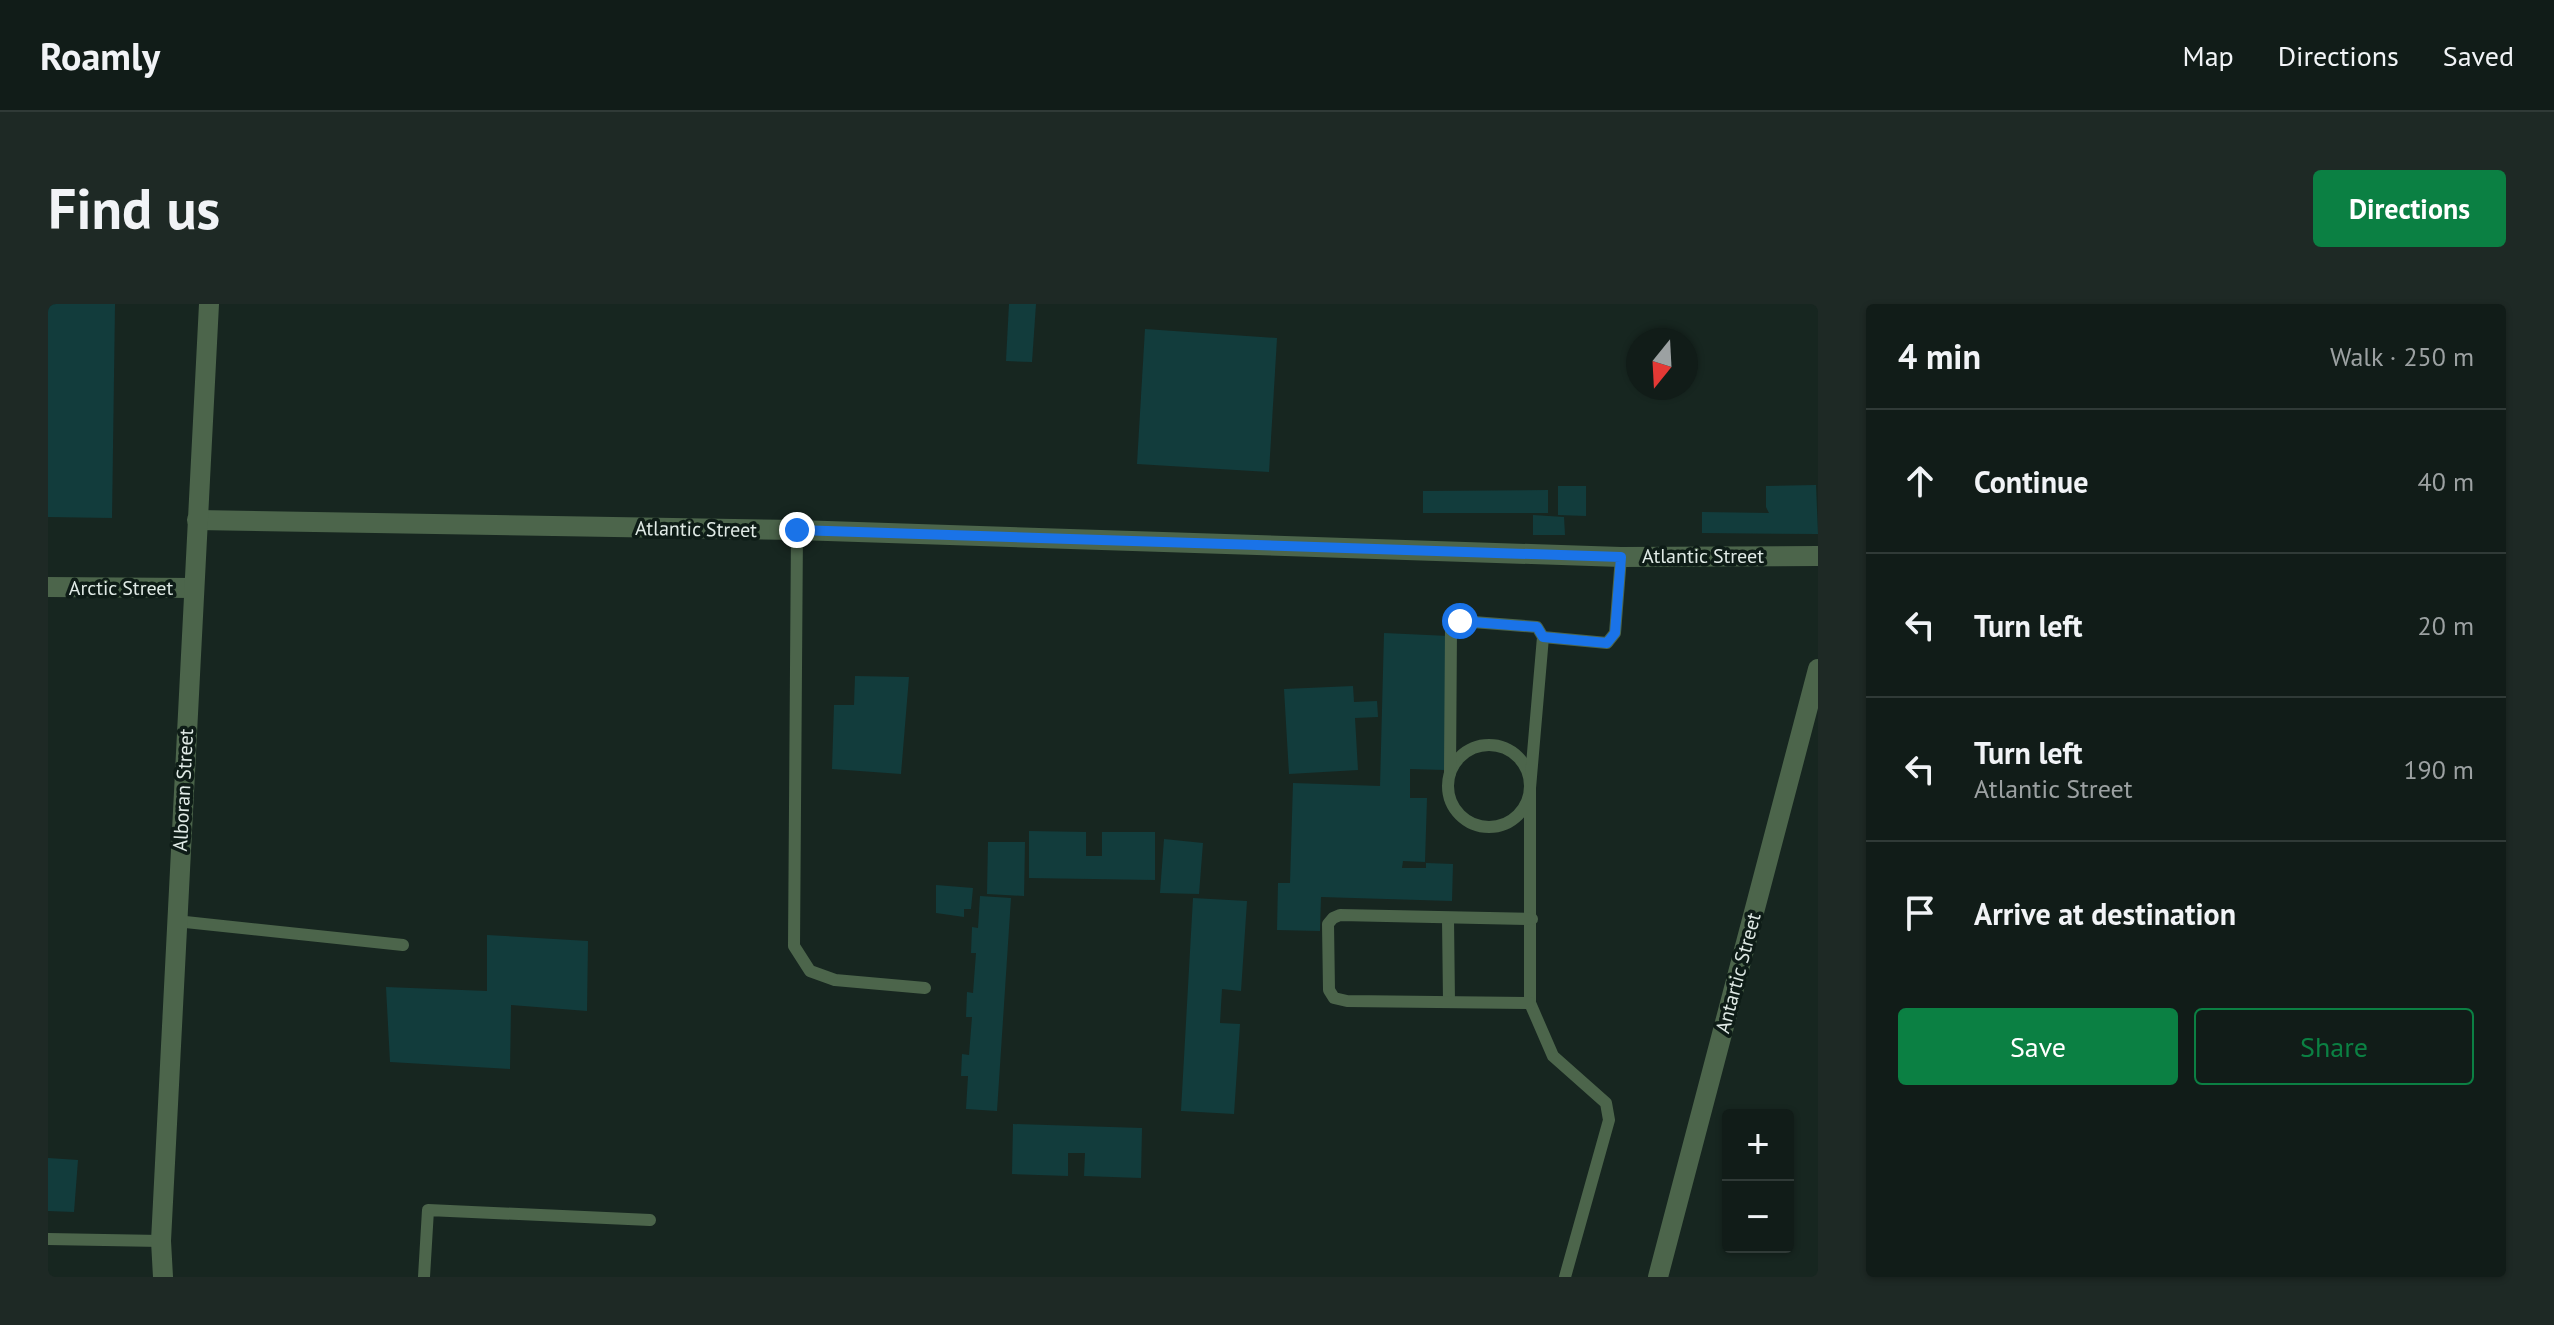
<!DOCTYPE html>
<html lang="en">
<head>
<meta charset="utf-8">
<style>
	:root { --surface:#111c18; --page:#1e2925; --text:#f1f3f6; --muted:#9ca1a2; --line:#303a37; --accent:#0b8043 }
	body { margin:0; font-family:"PT Sans",sans-serif; background:var(--page); color:var(--text) }
	.controls { position:absolute; right:24px; bottom:24px; display:grid; overflow:hidden; border-radius:8px; box-shadow:0 2px 6px #0004 }
	.controls button { width:72px; height:72px; display:grid; place-items:center; padding:0; border:0; border-bottom:2px solid var(--line); background:var(--surface); color:var(--text); font:40px sans-serif }
	.compass { position:absolute; left:1578px; top:24px; width:72px; height:72px; border-radius:50%; background:var(--surface); box-shadow:0 2px 6px #0004; rotate:198deg }
	.stop { position:absolute; width:24px; height:24px; margin:-18px; border:6px solid #1a73e8; border-radius:50%; background:#fff }
	.stop.end { background:#1a73e8; border-color:#fff; box-shadow:0 2px 8px #0008 }
	.list { margin:0; padding:0; list-style:none }
	h2 { display:flex; justify-content:space-between; align-items:center; height:104px; margin:0; padding:0 32px; font-size:34px }
	h2 small { font-size:26px; font-weight:400; color:var(--muted) }
	.list li { display:grid; grid-template-columns:52px 1fr auto; gap:24px; align-items:center; box-sizing:border-box; height:144px; padding:0 32px; border-top:2px solid var(--line) }
	.list b { display:block; font-size:30px; white-space:nowrap }
	.list p { margin:0; font-size:26px; white-space:nowrap; color:var(--muted) }
	.list em { font-size:26px; font-style:normal; color:var(--muted) }
	.actions { display:flex; gap:16px; padding:24px 32px }
	.actions a { flex:1; padding:18px 0; border:2px solid var(--accent); border-radius:8px; text-align:center; font-size:28px; color:var(--accent) }
	.actions .main { background:var(--accent); color:#fff }
	.icon { flex:none; width:44px; height:44px; fill:none; stroke:currentColor; stroke-width:2; stroke-linecap:round; stroke-linejoin:round }
	.map { position:relative; flex:none; width:1770px; height:973px; overflow:hidden; border-radius:8px }
	header { display:flex; align-items:center; gap:48px; box-sizing:border-box; height:112px; padding:0 40px; background:var(--surface); border-bottom:2px solid var(--line) }
	header strong { font-size:38px }
	nav { display:flex; gap:44px; margin-inline-start:auto; font-size:28px }
	.intro { display:flex; align-items:center; justify-content:space-between; box-sizing:border-box; height:192px; padding:0 48px }
	h1 { margin:0; font-size:56px }
	.button { padding:20px 36px; border-radius:8px; background:var(--accent); color:#fff; font-size:28px; font-weight:700 }
	main { display:flex; gap:48px; padding:0 48px }
	aside { flex:1; background:var(--surface); border-radius:8px; box-shadow:0 2px 6px #0004 }
	.map>svg:first-child { display:block }
	.building { fill:#123c3c }
	.lines { fill:none; stroke-linecap:round; stroke-linejoin:round }
	.service { stroke:#4c654b; stroke-width:12 }
	.minor { stroke:#4c654b; stroke-width:20 }
	.route { stroke:#1a73e8; stroke-width:10 }
	.labels { text-anchor:middle; dominant-baseline:central; stroke-width:7; stroke-linejoin:round; paint-order:stroke }
	.street-label { font-size:20px; fill:#e0eae6; stroke:#0e1c17 }
</style>
</head>
<body>
<header>
<strong>Roamly</strong>
<nav><a>Map</a><a>Directions</a><a>Saved</a></nav>
</header>
<div class="intro"><h1>Find us</h1><a class="button">Directions</a></div>
<main>
<div class="map">
<svg width="1770" height="973" viewBox="0 0 1770 973">
	<rect width="100%" height="100%" fill="#172620"/>
	<!-- building -->
	<g class="building">
		<path d="M0 0H67L64 214 0 213Z"/>
		<path d="M961 0H988L984 58 958 57Z"/>
		<path d="M1097 25 1229 34 1221 168 1089 160Z"/>
		<path d="M1768 181 1770 230 1654 229V208L1721 209 1718 203V182Z"/>
		<path d="M1510 182H1538V212L1510 211Z"/>
		<path d="M1500 186V209H1375V187Z"/>
		<path d="M1485 211 1516 213 1517 231H1485Z"/>
		<path d="M1336 329 1401 332 1397 466 1362 465V494H1379L1377 558 1355 557 1354 564H1378V559L1405 560 1404 597 1273 593 1272 627 1229 626 1230 579H1242L1245 479 1332 482Z"/>
		<path d="M807 372 861 373 853 470 784 465 786 401H806Z"/>
		<path d="M1305 382 1306 398 1329 397 1330 413 1307 414 1310 466 1241 470 1236 385Z"/>
		<path d="M981 527 1038 528V552H1054V528H1107V576L981 574Z"/>
		<path d="M1116 535 1155 539 1151 590 1112 589Z"/>
		<path d="M940 538H977L976 592 939 590Z"/>
		<path d="M888 581 925 584 923 605H916V613L888 609Z"/>
		<path d="M932 592 963 594 949 807 918 805 920 772H913L914 750 921 751 924 713H918L919 688 925 689 928 649H923L924 623 930 624Z"/>
		<path d="M1145 594 1199 597 1193 687 1174 685 1172 719 1192 720 1186 810 1133 807Z"/>
		<path d="M439 631 540 637 539 707 463 701 462 765 342 758 338 683 439 687Z"/>
		<path d="M965 820 1094 824 1093 874 1036 872 1037 849H1020V872L964 870Z"/>
		<path d="M0 854 30 856 26 908 0 907Z"/>
	</g>
	<g class="lines">
		<!-- service -->
		<g class="service">
			<path d="M749 226 746 642 762 667 787 676 877 684"/>
			<path d="M1495 333 1559 339 1567 329 1573 253"/>
			<circle cx="1441" cy="482" r="41"/>
			<path d="M1402 469 1403 324 1412 317 1489 323 1495 333 1482 484V699L1505 752 1558 799 1561 816 1517 973"/>
			<path d="M1400 615 1401 698"/>
			<path d="M128 617 355 641"/>
			<path d="M1482 699 1299 697 1286 694 1281 686 1280 620 1285 614 1292 611 1484 615"/>
			<path d="M0 935 113 937"/>
			<path d="M376 973 380 906 602 916"/>
		</g>
		<!-- minor -->
		<g class="minor">
			<path d="M149 216 749 226 1573 253 1770 252"/>
			<path d="M0 283 146 284"/>
			<path d="M115 973 113 937 161 0"/>
			<path d="M1610 973 1770 365"/>
		</g>
	</g>
	<g class="lines">
		<!-- route -->
		<path class="route" d="M749 226 1573 253 1567 329 1559 339 1495 333 1489 323 1412 317"/>
	</g>
	<g class="labels">
		<!-- street labels -->
		<g class="street-label">
			<text transform="translate(648 225) rotate(1)">Atlantic Street</text>
			<text x="1655" y="252">Atlantic Street</text>
			<text x="73" y="284">Arctic Street</text>
			<text transform="translate(135 486) rotate(-87)">Alboran Street</text>
			<text transform="translate(1690 669) rotate(-75)">Antartic Street</text>
		</g>
	</g>
</svg>
<div class="controls">
<button>+</button>
<button>−</button>
</div>
<svg class="compass" viewBox="-18 -18 36 36"><path d="M0-13l5 13h-10z" fill="#e53935"/><path d="M0 13l5-13h-10z" fill="#9ca1a2"/></svg>
<div class="stop" style="left:1412px;top:317px"></div>
<div class="stop end" style="left:749px;top:226px"></div>
</div>
<aside>
<h2>4 min<small>Walk · 250 m</small></h2>
<ul class="list">
<li><svg class="icon" aria-label="ahead" viewBox="0 0 24 24"><path d="M12 20V5M6 11l6-6 6 6"/></svg><div><b>Continue</b></div><em>40 m</em></li>
<li><svg class="icon" aria-label="left" viewBox="0 0 24 24"><path d="M17 20v-9H6M10 6l-5 5 5 5"/></svg><div><b>Turn left</b></div><em>20 m</em></li>
<li><svg class="icon" aria-label="left" viewBox="0 0 24 24"><path d="M17 20v-9H6M10 6l-5 5 5 5"/></svg><div><b>Turn left</b><p>Atlantic Street</p></div><em>190 m</em></li>
<li><svg class="icon" aria-label="arrive" viewBox="0 0 24 24"><path d="M6 21V4h12l-3 4 3 4H6"/></svg><div><b>Arrive at destination</b></div></li>
</ul>
<div class="actions"><a class="main">Save</a><a>Share</a></div>
</aside>
</main>
</body>
</html>
